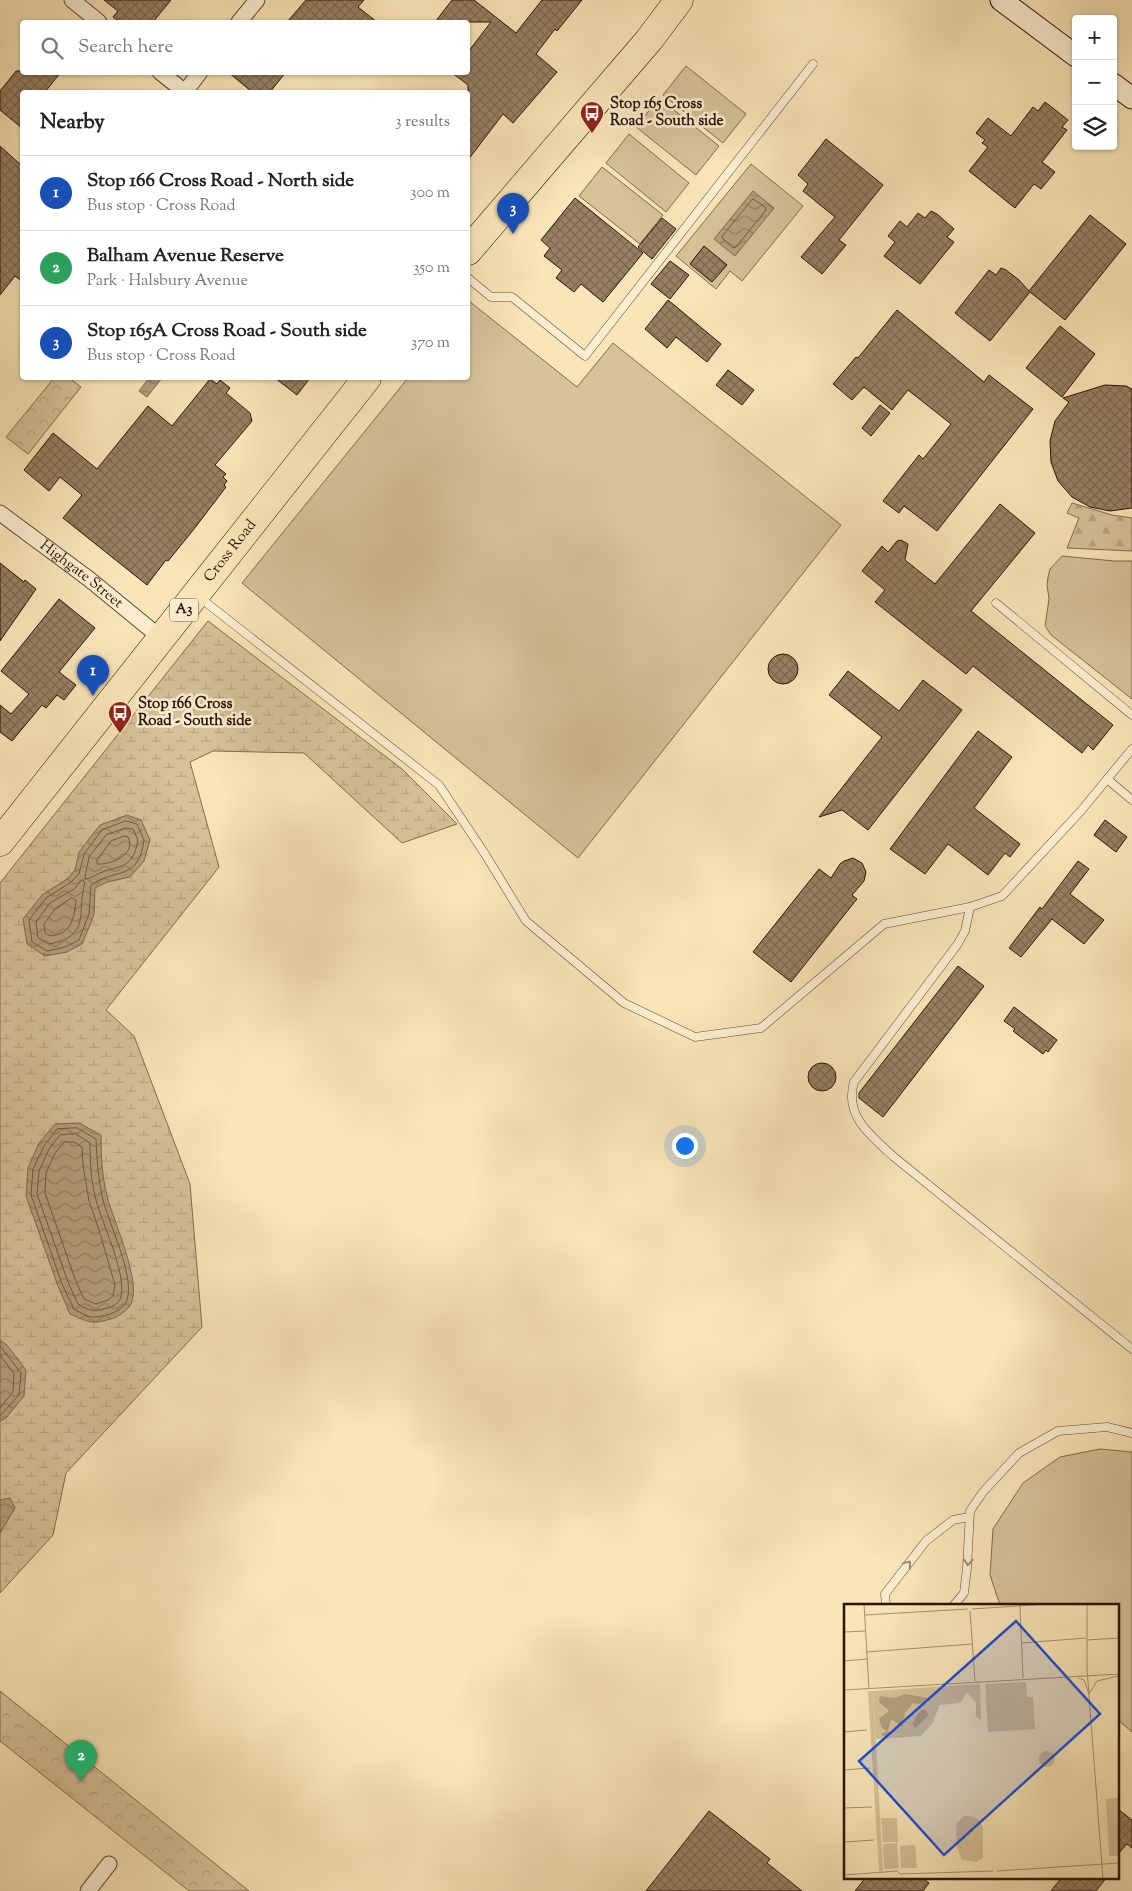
<!DOCTYPE html>
<html lang="en">
<head>
<meta charset="utf-8">
<style>
	:root { --surface:#fff; --page:#f2f2f2; --text:#222; --muted:#767676; --line:#e0e0e0; --accent:#8f2418 }
	body { margin:0; font-family:"Sorts Mill Goudy",serif; background:var(--page); color:var(--text) }
	.controls { position:absolute; right:15px; top:15px; display:grid; overflow:hidden; border-radius:5px; box-shadow:0 1px 4px #0004 }
	.controls button { width:45px; height:45px; display:grid; place-items:center; padding:0; border:0; border-bottom:1px solid var(--line); background:var(--surface); color:var(--text); font:25px sans-serif }
	.you { position:absolute; left:684px; top:1145px; width:18px; height:18px; margin:-12px; border:4px solid #fff; border-radius:50%; background:#1a73e8; box-shadow:0 0 0 8px #1a73e833 }
	.badge { display:grid; place-items:center; width:32px; height:32px; border-radius:50%; background:var(--accent); color:#fff; font-size:16px; font-weight:700 }
	.pin { position:absolute; translate:-50% -41px; filter:drop-shadow(0 1px 2px #0008) }
	.pin::after { content:''; position:absolute; top:26px; width:18px; height:15px; background:inherit; clip-path:polygon(0 0,100% 0,50% 100%) }
	.list { margin:0; padding:0; list-style:none }
	h2 { display:flex; justify-content:space-between; align-items:center; height:65px; margin:0; padding:0 20px; font-size:21px }
	h2 small { font-size:16px; font-weight:400; color:var(--muted) }
	.list li { display:grid; grid-template-columns:32px 1fr auto; gap:15px; align-items:center; box-sizing:border-box; height:75px; padding:0 20px; border-top:1px solid var(--line) }
	.list b { display:block; font-size:19px; white-space:nowrap }
	.list p { margin:0; font-size:16px; white-space:nowrap; color:var(--muted) }
	.list em { font-size:16px; font-style:normal; color:var(--muted) }
	.icon { flex:none; width:28px; height:28px; fill:none; stroke:currentColor; stroke-width:2; stroke-linecap:round; stroke-linejoin:round }
	.map { position:relative; flex:none; width:1132px; height:1891px; overflow:hidden }
	.search { position:absolute; background:var(--surface); box-shadow:0 1px 4px #0004; left:20px; top:20px; width:450px; height:55px; display:flex; align-items:center; gap:12px; box-sizing:border-box; padding:0 18px; border-radius:5px; color:var(--muted); font-size:19px }
	.panel { position:absolute; background:var(--surface); box-shadow:0 1px 4px #0004; left:20px; top:90px; width:450px; height:290px; border-radius:5px }
	.map>svg:first-child { display:block }
	.grass { fill:#d6c199; stroke:#826a50 }
	.forest { fill:url(#forest-firs); stroke:#826a50 }
	.wetland { fill:url(#wetland-marsh); stroke:#826a50 }
	.park { fill:url(#park-crowns); stroke:#826a50 }
	.water { fill:url(#water-waves); stroke:#7e664d }
	.lines { fill:none; stroke-linecap:round; stroke-linejoin:round }
	.shore { stroke:#705841; stroke-width:1 }
	.building { fill:url(#building-cross-hatch); stroke:#2d1307 }
	.lane-casing { stroke:#604833; stroke-width:9 }
	.street-casing { stroke:#604833; stroke-width:17 }
	.secondary-casing { stroke:#2d1307; stroke-width:23 }
	.highway-casing { stroke:#2d1307; stroke-width:29 }
	.lane { stroke:#fbeed0; stroke-width:8 }
	.street { stroke:#fbeed0; stroke-width:15 }
	.secondary { stroke:#fbeed0; stroke-width:21 }
	.highway { stroke:#f9e5b7; stroke-width:28 }
	.oneway { stroke:#9e8b76 }
	.labels { text-anchor:middle; dominant-baseline:central; stroke-width:5; stroke-linejoin:round; paint-order:stroke }
	.shield { fill:#fbeed0; stroke:#6b5543; stroke-width:1 }
	.shield-label { font-size:14px; font-weight:bold; fill:#2d1307 }
	.poi-label { font-size:15px; font-weight:bold; fill:#2d1307; stroke:#fbeed0; text-anchor:start }
	.street-label { font-size:15px; fill:#2d1307; stroke:#fbeed0 }
	.inset-road { fill:none; stroke:#a79171; stroke-width:1 }
	.view { fill:#1d4ed8; fill-opacity:0.15; stroke:#1d4ed8; stroke-width:2.5 }
	.inset-edge { fill:none; stroke:#2d1307; stroke-width:2.5 }
</style>
</head>
<body>
<div class="map">
<svg width="1132" height="1891" viewBox="0 0 1132 1891">
	<defs>
		<pattern id="forest-firs" width="22" height="20" patternUnits="userSpaceOnUse" patternTransform="scale(1.25)"><rect width="22" height="20" fill="#d6c199"/><path d="M5 1l3.5 6h-7zM16 11l3.5 6h-7z" fill="#b8a582"/></pattern>
		<pattern id="wetland-marsh" width="20" height="14" patternUnits="userSpaceOnUse" patternTransform="scale(1.25)"><rect width="20" height="14" fill="#d6c199"/><path d="M1 5h8M5 5V1M11 12h8M15 12V8" fill="none" stroke="#b8a582"/></pattern>
		<pattern id="park-crowns" width="20" height="18" patternUnits="userSpaceOnUse" patternTransform="scale(1.25)"><rect width="20" height="18" fill="#d6c199"/><path d="M2 6a3 3 0 1 1 6 0M12 15a3 3 0 1 1 6 0" fill="none" stroke="#b8a582"/></pattern>
		<pattern id="water-waves" width="16" height="10" patternUnits="userSpaceOnUse" patternTransform="scale(1.25)"><rect width="16" height="10" fill="#b49e7b"/><path d="M0 5q4-4 8 0t8 0" fill="none" stroke="#938063"/></pattern>
		<pattern id="building-cross-hatch" width="8" height="8" patternUnits="userSpaceOnUse" patternTransform="scale(1.25)"><rect width="8" height="8" fill="#978063"/><path d="M0 0l8 8M0 8l8-8" fill="none" stroke="#7c6850"/></pattern>
	</defs>
	<rect width="100%" height="100%" fill="#f9e5b7"/>
	<filter id="stains"><feTurbulence type="fractalNoise" baseFrequency=".004" numOctaves="4"/><feColorMatrix values="0 0 0 0 .2 0 0 0 0 .09 0 0 0 0 .02 0 0 0 .5 -.17"/></filter>
	<radialGradient id="worn" r=".72"><stop offset=".6" stop-color="#630" stop-opacity="0"/><stop offset="1" stop-color="#630" stop-opacity=".3"/></radialGradient>
	<!-- grass -->
	<g class="grass">
		<path d="M686 66 746 114 723 143 663 95Z"/>
		<path d="M659 98 719 146 696 175 636 127Z"/>
		<path d="M629 134 689 183 666 212 606 163Z"/>
		<path d="M751 164 803 206 742 281 730 271 716 289 676 256Z"/>
		<path d="M602 167 663 215 640 244 579 196Z"/>
		<path d="M469 301 577 387 613 343 841 525 578 858 242 583 408 378H468V303Z"/>
		<path d="M1062 556 1114 561H1132V699L1051 635 1045 626 1049 599 1047 585 1048 577 1050 569Z"/>
		<path d="M1100 1449 1132 1452V1732L1118 1720V1605H1000L990 1575 993 1529 1023 1483 1060 1457Z"/>
	</g>
	<!-- forest -->
	<path class="forest" d="M1072 503 1112 515 1132 518V551L1067 548 1079 518 1067 513Z"/>
	<!-- wetland -->
	<path class="wetland" d="M208 621 402 769 457 824 402 843 304 753 213 751 190 762 219 867 106 1010 134 1036 190 1184 202 1327 66 1473 53 1535 0 1593V883Z"/>
	<!-- park -->
	<g class="park">
		<path d="M54 378H69L81 387 28 454 6 437Z"/>
		<path d="M0 1691 249 1891H189L0 1741Z"/>
	</g>
	<!-- water -->
	<g class="water">
		<path d="M753 191 774 208 735 256 714 239Z"/>
		<path d="M149 378H162L147 397 139 391Z"/>
		<path d="M127 815 141 820 150 840 144 861 130 877 107 882 95 888 94 915 82 944 67 952 45 956 27 944 23 919 42 895 67 879 75 870 79 852 100 825Z"/>
		<path d="M79 1123 101 1135C101 1156 102 1176 107 1196 113 1220 142 1282 131 1304 129 1309 119 1316 114 1318 90 1325 92 1323 70 1314L58 1286 26 1196 28 1168 39 1143 55 1124Z"/>
		<path d="M0 1340 7 1345 26 1370 24 1396 6 1418 0 1421Z"/>
		<path d="M10 1498 15 1508 0 1533V1500Z"/>
	</g>
	<g class="lines">
		<!-- shore -->
		<g class="shore">
			<path d="M753 199 765 207 766 210 736 247 733 248 723 239 722 237Z"/>
			<path d="M126 821 137 824 144 840C138 882 117 867 91 885L89 914 79 940 65 947 47 951 32 942 29 920 46 898 70 883 79 874 84 854 102 830Z"/>
			<path d="M126 828 133 829 138 840C133 865 126 865 105 871 98 873 92 878 86 879L85 877 89 857 106 835Z"/>
			<path d="M125 836 128 837C137 855 110 865 97 864V860L111 841Z"/>
			<path d="M81 881 83 880 85 883C76 913 92 936 49 944L38 938 36 922 50 903 74 889Z"/>
			<path d="M72 898 76 900C75 914 72 932 56 935 51 936 49 936 45 933L44 924 55 909Z"/>
			<path d="M77 1128 96 1139C97 1159 98 1177 102 1196 108 1223 135 1275 127 1300 125 1307 116 1312 110 1314 93 1319 89 1318 74 1309L62 1284 31 1195 33 1169 44 1146 57 1129Z"/>
			<path d="M76 1134 90 1143C90 1162 91 1181 96 1200 102 1223 127 1275 121 1297 119 1303 113 1307 107 1308 95 1312 88 1311 78 1304L68 1282 37 1194 39 1171 49 1149 60 1135Z"/>
			<path d="M65 1142H74L82 1147 83 1165 89 1201 99 1230 115 1285 113 1296 108 1300 96 1304 84 1299 75 1279 45 1193 46 1173 55 1153Z"/>
			<path d="M0 1346 21 1373 19 1395 0 1416"/>
			<path d="M0 1355 14 1374 13 1392 0 1408"/>
		</g>
	</g>
	<!-- building -->
	<g class="building">
		<path d="M104 0H171L153 22H120L113 17 118 11Z"/>
		<path d="M306 0H364L358 7 377 22H287Z"/>
		<path d="M452 0H474L516 33 542 0H582L557 31 555 29 536 54 557 72 513 123 503 114 468 160V85L451 72H468V52L491 22H435Z"/>
		<path d="M16 71 61 72 45 92H22V128L0 110V91Z"/>
		<path d="M228 72H286L270 92H252Z"/>
		<path d="M1045 102 1068 120 1062 127 1067 130 1042 162 1055 172 1041 189 1034 184 1015 208 969 171 988 147 982 143 985 140 976 133 988 118 1011 136 1033 107 1038 111Z"/>
		<path d="M826 139 883 185 839 240 846 245 822 274 801 257 835 217 803 191 808 184 798 175Z"/>
		<path d="M0 146 22 166V281L15 276 0 295Z"/>
		<path d="M575 198 643 253 603 302 581 284 574 292 556 278 562 270 544 256 550 248 541 240Z"/>
		<path d="M931 211 937 214 954 229 947 237 954 242 920 284 884 256 895 242 888 236 900 221 907 227 918 213 925 218Z"/>
		<path d="M1090 215 1126 244 1065 320 1030 292 990 341 955 313 989 270 996 275 1001 268 1006 270 1019 280 1029 291Z"/>
		<path d="M662 218 676 229 652 259 638 247Z"/>
		<path d="M704 246 727 265 712 282 690 264Z"/>
		<path d="M670 261 689 275 670 299 651 284Z"/>
		<path d="M668 300 721 344 707 362 676 337 667 348 645 329Z"/>
		<path d="M897 310 984 382 989 375 1033 409 937 531 904 506 899 513 883 501 919 455 923 459 951 424 908 390 892 410 864 387 852 400 833 384 856 357 858 358Z"/>
		<path d="M1060 326 1095 354 1062 397 1026 368Z"/>
		<path d="M728 370 754 390 742 405 716 385Z"/>
		<path d="M275 378H310L297 395Z"/>
		<path d="M210 379 217 384 220 380 230 388 226 393 250 413 252 421 215 465 226 474 223 477 227 481 224 485 226 487 194 529 168 561 166 560 147 585 63 518 82 495 60 477 49 491 24 470 53 433 97 469 148 406 172 426Z"/>
		<path d="M1105 385 1126 386 1132 389V508L1110 511 1090 507 1072 497 1058 481 1051 462 1050 441 1055 421 1069 402 1063 398Z"/>
		<path d="M880 405 890 413 871 436 862 428Z"/>
		<path d="M1000 504 1035 533 971 611 1113 725 1093 750 1088 745 1082 753 973 666 966 674 875 602 885 590 862 571 882 546 888 552 897 541 901 540 908 544 905 560 935 584Z"/>
		<path d="M0 563 24 582 25 580 36 589 0 641Z"/>
		<path d="M59 599 95 628 59 672 76 685 64 700 57 695 46 708 42 705 12 741 0 732V705L11 714 29 694 1 671Z"/>
		<circle cx="783" cy="669" r="15"/>
		<path d="M848 671 899 711 923 680 962 710 868 830 842 810 819 817 882 737 829 695Z"/>
		<path d="M978 731 1012 757 974 808 1020 844 1010 857 1005 853 988 875 948 844 925 874 890 849Z"/>
		<path d="M1105 820 1127 837 1116 852 1094 835Z"/>
		<path d="M853 858 862 863 866 872 864 881 852 895 857 899 791 982 753 952 819 869 831 878 840 864 844 861Z"/>
		<path d="M1078 861 1089 869 1070 894 1104 920 1084 944 1052 919 1021 957 1009 948 1040 907 1042 909Z"/>
		<path d="M958 966 984 986 883 1117 859 1098V1093Z"/>
		<path d="M1014 1007 1057 1040 1048 1052 1046 1050 1043 1054 1013 1031 1015 1029 1004 1021Z"/>
		<circle cx="822" cy="1077" r="14"/>
		<path d="M1118 1809 1132 1820V1848L1127 1844 1118 1854Z"/>
		<path d="M709 1811 770 1859 767 1863 802 1891H646Z"/>
		<path d="M866 1877H921L929 1883 923 1891H855Z"/>
		<path d="M1062 1877H1107L1096 1891H1051Z"/>
	</g>
	<g class="lines">
		<!-- lane casing -->
		<g class="lane-casing">
			<g id="lane">
				<path d="M468 278 491 297H512L585 356 813 64"/>
				<path d="M199 597 439 785 485 854 526 921 624 1003 695 1037 761 1028 884 924 970 907 1002 896 1080 812 1132 749"/>
				<path d="M996 603 1132 715"/>
				<path d="M1107 779 1132 800"/>
				<path d="M970 907 965 931 957 945 854 1082C844 1116 871 1136 894 1157L1132 1349"/>
				<path d="M886 1605 885 1594 926 1541 953 1520 969 1517"/>
				<path d="M954 1605 964 1593 967 1568 970 1511 983 1492 1019 1453 1058 1431 1107 1427 1132 1433"/>
			</g>
		</g>
		<!-- street casing -->
		<g class="street-casing">
			<g id="street">
				<path d="M72 0 99 22"/>
				<path d="M239 22 257 0"/>
				<path d="M160 72 185 92"/>
				<path d="M185 92 200 72"/>
				<path id="s1" d="M0 513 89 579 161 638"/>
				<path d="M88 1891 109 1864"/>
			</g>
		</g>
		<!-- secondary casing -->
		<g class="secondary-casing">
			<g id="secondary">
				<path d="M1001 0 1076 56"/>
				<path d="M1113 84 1132 98"/>
			</g>
		</g>
		<!-- highway casing -->
		<g class="highway-casing">
			<g id="highway">
				<path d="M468 251 649 40 679 0"/>
				<path id="s2" d="M0 842 367 378"/>
			</g>
		</g>
		<!-- lane -->
		<use href="#lane" class="lane"/>
		<!-- street -->
		<use href="#street" class="street"/>
		<!-- secondary -->
		<use href="#secondary" class="secondary"/>
		<!-- highway -->
		<use href="#highway" class="highway"/>
	</g>
	<!-- one-way arrows -->
	<defs><path id="oneway-chevron" d="M-2-3.5L2.5 0L-2 3.5" fill="none" stroke-width="1.6" stroke-linecap="round" stroke-linejoin="round" transform="scale(1.25)"/></defs>
	<g class="oneway">
		<use href="#oneway-chevron" transform="translate(968 1562) rotate(94)"/>
		<use href="#oneway-chevron" transform="translate(908 1564) rotate(-53)"/>
	</g>
	<!-- icons -->
	<defs>
		<g id="bus-pin" transform="scale(1.25)"><path d="M0 17L-7.5 6A9.5 9.5 0 1 1 7.5 6Z" fill="#8f2418" stroke="#fbeed0"/><path d="M-5-6H5V4H4V6H2V4H-2V6H-4V4H-5ZM-3.5-4V0h7V-4ZM-3.5 1.2v1.5H-2V1.2ZM2 1.2v1.5H3.5V1.2Z" fill="#fff"/></g>
	</defs>
	<g fill-rule="evenodd">
		<use href="#bus-pin" x="592" y="113"/>
		<use href="#bus-pin" x="120" y="713"/>
	</g>
	<g class="labels">
		<!-- shield labels -->
		<rect class="shield" x="170" y="598.5" width="28" height="23" rx="4"/>
		<g class="shield-label">
			<text x="184" y="610">A3</text>
		</g>
		<!-- poi labels -->
		<g class="poi-label">
			<text x="610" y="104">Stop 165 Cross<tspan x="610" dy="17">Road - South side</tspan></text>
			<text x="138" y="704">Stop 166 Cross<tspan x="138" dy="17">Road - South side</tspan></text>
		</g>
		<!-- street labels -->
		<g class="street-label">
			<text stroke="none"><textPath href="#s2" startOffset="371">Cross Road</textPath></text>
			<text stroke="none"><textPath href="#s1" startOffset="102">Highgate Street</textPath></text>
		</g>
	</g>
	<!-- overview -->
	<g transform="translate(844 1604)">
		<rect width="275" height="275" fill="#f9e5b7"/>
		<path d="M182 78 183 93H189L191 125 144 128 141 80ZM195 155a8 8 0 1 1 16 0a8 8 0 1 1-16 0ZM275 194V252H265L262 195ZM125 212 134 215 139 223V254L132 258 118 256 113 244 112 221 119 212ZM37 214H53L54 238H39ZM53 239 55 264 40 265 39 240ZM71 241 73 264H57L56 242Z" fill="#d6c199"/>
		<path d="M136 80 137 116 132 113V98L123 89 116 99 96 101 88 120 77 132 32 135 29 87Z" fill="#d6c199"/>
		<path d="M24 87H29L39 267H35Z" fill="#d6c199"/>
		<path d="M62 90 85 94 76 100 69 99 61 109 58 123 47 115 44 127 48 130 39 132 37 130 43 127 38 124 35 115 45 107 35 98 36 92 50 94ZM80 105 85 110 72 124 68 120 75 108Z" fill="#b49e7b"/>
		<path class="inset-road" d="M20 0 25 85M243 0V65L259 275M176 2 179 74M128 5 204 0M126 7 131 77M21 11 124 5M0 28 22 27M243 36 275 34M178 39 242 34M23 48 128 40M0 57 23 55M234 74 240 76 245 90M0 86 275 70M245 90 253 77 274 72M0 128 23 126M0 166 26 164M0 204 28 203M0 238 30 236M153 267 275 259M56 270 149 267M0 271 53 267 56 270"/>
		<path class="view" d="M172 17 256 110 100 251 15 157Z"/>
		<rect width="275" height="275" class="inset-edge"/>
	</g>
	<rect width="100%" height="100%" filter="url(#stains)"/>
	<rect width="100%" height="100%" fill="url(#worn)"/>
</svg>
<div class="controls">
<button>+</button>
<button>−</button>
<button><svg class="icon" aria-label="layers" viewBox="0 0 24 24"><path d="M12 4l9 5-9 5-9-5zM3 14l9 5 9-5"/></svg></button>
</div>
<div class="you"></div>
<div class="pin badge" style="left:93px;top:696px;background:#1a4fb4">1</div>
<div class="pin badge" style="left:81px;top:1781px;background:#2e9e5b">2</div>
<div class="pin badge" style="left:513px;top:234px;background:#1a4fb4">3</div>
<div class="search"><svg class="icon" aria-label="search" viewBox="0 0 24 24"><circle cx="10" cy="10" r="6"/><path d="M15 15l6 6"/></svg>Search here</div>
<section class="panel">
<h2>Nearby<small>3 results</small></h2>
<ul class="list">
<li><span class="badge" style="background:#1a4fb4">1</span><div><b>Stop 166 Cross Road - North side</b><p>Bus stop · Cross Road</p></div><em>300 m</em></li>
<li><span class="badge" style="background:#2e9e5b">2</span><div><b>Balham Avenue Reserve</b><p>Park · Halsbury Avenue</p></div><em>350 m</em></li>
<li><span class="badge" style="background:#1a4fb4">3</span><div><b>Stop 165A Cross Road - South side</b><p>Bus stop · Cross Road</p></div><em>370 m</em></li>
</ul>
</section>
</div>
</body>
</html>
